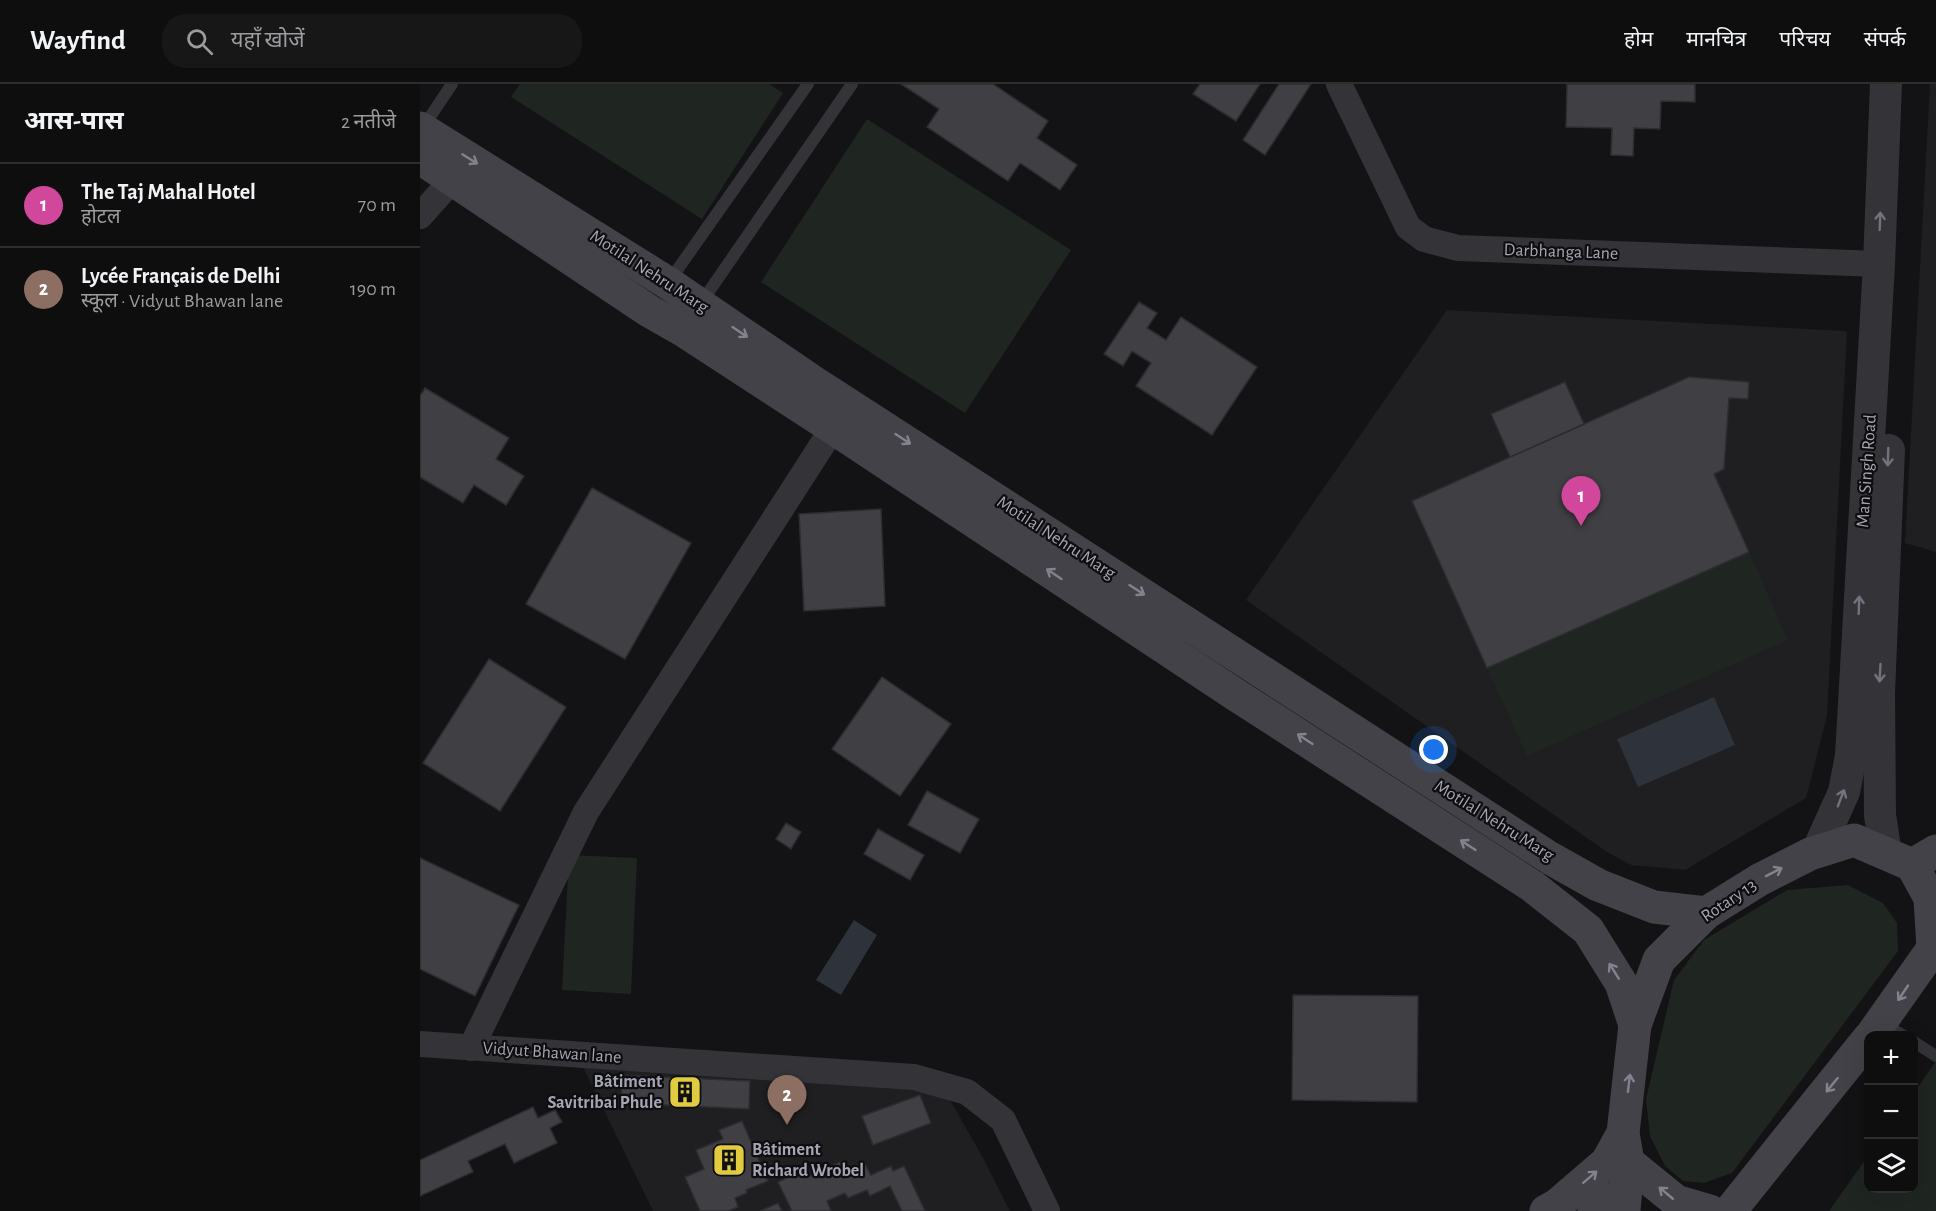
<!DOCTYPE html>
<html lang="hi">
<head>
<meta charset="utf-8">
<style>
	:root { --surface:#0e0e0f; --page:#171718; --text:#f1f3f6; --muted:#9b9c9e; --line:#2e2e2f; --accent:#2563eb }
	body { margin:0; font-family:"Alegreya Sans","Noto Sans Devanagari",sans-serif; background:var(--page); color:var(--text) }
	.controls { position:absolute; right:18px; bottom:18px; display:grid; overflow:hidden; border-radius:12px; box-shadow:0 6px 24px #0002 }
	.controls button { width:54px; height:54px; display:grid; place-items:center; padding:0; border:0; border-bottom:2px solid var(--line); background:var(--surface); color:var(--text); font:30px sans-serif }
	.you { position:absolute; left:1014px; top:666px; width:21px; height:21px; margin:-15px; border:4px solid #fff; border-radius:50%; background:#1a73e8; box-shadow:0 0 0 9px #1a73e833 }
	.badge { display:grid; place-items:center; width:39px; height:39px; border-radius:50%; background:var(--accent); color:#fff; font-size:20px; font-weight:700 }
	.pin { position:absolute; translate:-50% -50px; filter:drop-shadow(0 2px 3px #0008) }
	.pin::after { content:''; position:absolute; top:32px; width:21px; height:18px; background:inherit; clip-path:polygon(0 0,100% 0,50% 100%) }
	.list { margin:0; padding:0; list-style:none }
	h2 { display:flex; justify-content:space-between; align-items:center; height:78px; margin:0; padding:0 24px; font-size:26px }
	h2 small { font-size:20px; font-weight:400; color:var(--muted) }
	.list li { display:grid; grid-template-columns:39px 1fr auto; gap:18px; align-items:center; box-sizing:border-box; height:84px; padding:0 24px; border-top:2px solid var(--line) }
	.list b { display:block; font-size:22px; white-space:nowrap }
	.list p { margin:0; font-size:20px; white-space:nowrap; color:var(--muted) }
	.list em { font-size:20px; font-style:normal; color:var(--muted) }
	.icon { flex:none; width:33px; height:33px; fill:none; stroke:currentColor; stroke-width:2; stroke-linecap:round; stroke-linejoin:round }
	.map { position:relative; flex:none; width:1516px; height:1127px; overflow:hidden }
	header { display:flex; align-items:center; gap:36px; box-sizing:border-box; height:84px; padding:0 30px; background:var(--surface); border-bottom:2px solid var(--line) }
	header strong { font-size:28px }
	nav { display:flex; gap:33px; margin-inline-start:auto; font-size:21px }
	.search { width:420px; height:54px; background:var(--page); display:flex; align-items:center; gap:15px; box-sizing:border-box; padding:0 21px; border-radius:24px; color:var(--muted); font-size:22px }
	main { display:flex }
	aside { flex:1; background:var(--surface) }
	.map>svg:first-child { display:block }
	.built { fill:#1f1e21 }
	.green { fill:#1f2621 }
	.water { fill:#2d323b }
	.building { fill:#3f3f44; stroke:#2d2c30; stroke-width:1.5 }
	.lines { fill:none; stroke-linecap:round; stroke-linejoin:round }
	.service { stroke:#343438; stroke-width:12 }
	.minor { stroke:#343438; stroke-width:26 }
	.tertiary { stroke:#343438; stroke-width:32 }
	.secondary { stroke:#424248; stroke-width:33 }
	.oneway { stroke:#82838e }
	.oneway2 { stroke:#72737c }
	.labels { text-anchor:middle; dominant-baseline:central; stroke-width:4.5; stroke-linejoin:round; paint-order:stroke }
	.street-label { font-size:18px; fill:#a5a6b3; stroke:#0e0d0f }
	.poi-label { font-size:18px; font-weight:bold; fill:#a5a6b3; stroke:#0e0d0f; text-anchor:end }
</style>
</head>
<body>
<header>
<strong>Wayfind</strong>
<div class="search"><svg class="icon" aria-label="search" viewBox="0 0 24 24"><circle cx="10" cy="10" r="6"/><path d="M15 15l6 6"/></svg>यहाँ खोजें</div>
<nav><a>होम</a><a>मानचित्र</a><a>परिचय</a><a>संपर्क</a></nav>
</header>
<main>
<aside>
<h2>आस-पास<small>2 नतीजे</small></h2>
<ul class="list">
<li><span class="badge" style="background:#d1479c">1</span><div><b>The Taj Mahal Hotel</b><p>होटल</p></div><em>70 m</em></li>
<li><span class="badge" style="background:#8d6e63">2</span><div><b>Lycée Français de Delhi</b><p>स्कूल · Vidyut Bhawan lane</p></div><em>190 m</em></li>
</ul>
</aside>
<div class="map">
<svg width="1516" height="1127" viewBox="0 0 1516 1127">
	<rect width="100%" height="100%" fill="#131214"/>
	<!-- built -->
	<g class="built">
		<path d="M1510 0H1516V468L1485 459Z"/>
		<path d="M1027 226 1427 247 1407 632 1386 714 1265 786 1211 781 1187 768 826 516Z"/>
		<path d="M162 981 525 1007 563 1074 590 1127H233Z"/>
	</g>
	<!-- green -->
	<g class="green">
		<path d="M100 0H349L363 9 282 135 91 13Z"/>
		<path d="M447 35 651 166 545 329 341 198Z"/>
		<path d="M1329 468 1368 556 1107 672 1067 584Z"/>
		<path d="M149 771 217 774 211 910 142 906Z"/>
		<path d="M1428 801 1463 819 1477 839 1478 867 1312 1089 1284 1099 1263 1097 1245 1082 1230 1052 1226 1015 1254 896 1284 856 1367 806Z"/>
		<path d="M1516 977V1127H1409L1448 1072V1104H1494V1009Z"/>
	</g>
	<!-- water -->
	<g class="water">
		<path d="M1294 613 1315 661 1218 703 1197 655Z"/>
		<path d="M434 836 457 851 421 911 396 896Z"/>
	</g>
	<!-- building -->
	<g class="building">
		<path d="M481 0H573L628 37 617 54 657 81 640 106 600 79 588 97 507 43 519 25Z"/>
		<path d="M780 0H840L816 37 773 10Z"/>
		<path d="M859 0H891L845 71 823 56Z"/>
		<path d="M1147 0H1275V18L1241 17 1240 45 1214 44 1213 72 1191 71 1192 44 1146 43Z"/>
		<path d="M719 218 737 229 727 244 746 256 761 233 837 283 792 351 716 302 731 279 712 267 703 282 684 270Z"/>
		<path d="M1269 293 1329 298 1328 315 1309 314 1304 385 1294 390 1329 468 1067 584 992 417Z"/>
		<path d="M1145 298 1164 340 1090 373 1071 330Z"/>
		<path d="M5 304 89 354 76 375 104 392 86 421 54 401 43 419 0 393V312Z"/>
		<path d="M172 404 271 459 205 575 106 520Z"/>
		<path d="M461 425 465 522 384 527 379 430Z"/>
		<path d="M69 575 146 623 80 727 3 679Z"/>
		<path d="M462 593 531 640 480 712 412 665Z"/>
		<path d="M507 707 559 735 540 769 488 741Z"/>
		<path d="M366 739 381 748 371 765 356 755Z"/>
		<path d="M458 745 504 771 490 796 444 770Z"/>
		<path d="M0 774 99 821 55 912 0 885Z"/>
		<path d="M873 911 998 912 997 1018 872 1016Z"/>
		<path d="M202 991 330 997 329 1025 201 1019Z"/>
		<path d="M500 1011 511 1039 453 1061 442 1032Z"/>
		<path d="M113 1023 118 1034 135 1026 142 1038 130 1044 137 1059 94 1079 85 1060 48 1077 53 1088 0 1112V1076Z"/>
		<path d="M322 1037 348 1097 326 1106 327 1109 315 1114 318 1123 308 1127H280L265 1093 284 1085 276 1066 303 1055 299 1046Z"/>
		<path d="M422 1077 427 1086 444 1078 451 1091 471 1082 473 1087 484 1082 505 1127H482L470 1102 450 1112 447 1106 428 1114 425 1109 407 1117 411 1127H372L358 1098 385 1085 388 1093Z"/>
		<path d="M358 1119 362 1127H340Z"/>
	</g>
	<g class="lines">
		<!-- service -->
		<g class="service">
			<path d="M2 45 32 0"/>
			<path d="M248 199 388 0"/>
			<path d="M281 219 432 0"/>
			<path d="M1463 939 1484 952"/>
			<path d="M1494 958 1516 972"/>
		</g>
		<!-- minor -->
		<g class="minor">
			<path d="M919 0 988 143 1004 155 1038 164 1459 180"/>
			<path d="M0 132 33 95"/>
			<path d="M0 960 494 993 547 1008 583 1036 627 1127"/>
			<path d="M51 964 166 728 413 344"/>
		</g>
		<!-- tertiary -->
		<g class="tertiary">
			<path d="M1397 768 1424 708 1431 672 1459 180 1466 0"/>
			<path d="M1466 770 1460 731 1459 609 1469 366"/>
		</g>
		<!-- secondary -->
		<g class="secondary">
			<path d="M0 44 248 199 389 295 1130 774 1178 801 1234 823 1286 829"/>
			<path d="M0 74 229 227 264 247 413 344 816 611 1112 802 1168 846 1201 899 1215 941"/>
			<path d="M1492 781 1516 767"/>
			<path d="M1451 952 1516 860"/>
			<path d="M1208 1078 1256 1117 1290 1127"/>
			<path d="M1126 1127 1137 1121 1187 1078 1203 1049"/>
			<path d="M1174 1127 1206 1107"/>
			<path d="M1204 1127 1208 1078 1203 1049 1215 941 1239 876 1286 829 1339 796 1390 770 1434 756 1492 781 1510 814 1513 865"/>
			<path d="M1310 1127 1448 955"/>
		</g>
	</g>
	<!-- one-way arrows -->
	<defs><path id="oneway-shaft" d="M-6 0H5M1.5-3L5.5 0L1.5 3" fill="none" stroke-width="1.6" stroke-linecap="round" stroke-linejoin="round" transform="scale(1.5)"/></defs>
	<g class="oneway">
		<use href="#oneway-shaft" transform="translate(50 75) rotate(32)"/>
		<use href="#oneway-shaft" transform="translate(320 248) rotate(34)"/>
		<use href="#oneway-shaft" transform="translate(483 355) rotate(33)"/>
		<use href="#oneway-shaft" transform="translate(634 490) rotate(-146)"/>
		<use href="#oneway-shaft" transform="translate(717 506) rotate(33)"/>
		<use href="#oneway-shaft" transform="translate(885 655) rotate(-147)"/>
		<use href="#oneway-shaft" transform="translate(1048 761) rotate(-147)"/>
		<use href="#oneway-shaft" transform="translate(1354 788) rotate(-27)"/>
		<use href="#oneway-shaft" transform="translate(1194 887) rotate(-122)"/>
		<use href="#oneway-shaft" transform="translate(1483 909) rotate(124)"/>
		<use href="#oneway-shaft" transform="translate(1209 999) rotate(-83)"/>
		<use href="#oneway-shaft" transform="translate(1412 1001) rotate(129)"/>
		<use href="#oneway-shaft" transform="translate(1170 1093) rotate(-41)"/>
		<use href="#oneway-shaft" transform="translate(1246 1109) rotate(-140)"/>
	</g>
	<g class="oneway2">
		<use href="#oneway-shaft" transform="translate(1460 137) rotate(-88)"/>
		<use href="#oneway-shaft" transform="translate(1468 373) rotate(92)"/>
		<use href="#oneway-shaft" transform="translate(1439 521) rotate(-88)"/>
		<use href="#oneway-shaft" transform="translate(1460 589) rotate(93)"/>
		<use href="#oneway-shaft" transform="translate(1421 714) rotate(-69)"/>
	</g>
	<!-- icons -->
	<defs>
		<g id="building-square" transform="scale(1.725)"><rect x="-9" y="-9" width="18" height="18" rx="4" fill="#e0cc3e" stroke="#0e0d0f"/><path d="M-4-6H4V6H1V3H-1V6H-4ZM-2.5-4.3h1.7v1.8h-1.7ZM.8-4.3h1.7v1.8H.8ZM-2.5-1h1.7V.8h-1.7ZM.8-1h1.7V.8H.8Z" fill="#111"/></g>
	</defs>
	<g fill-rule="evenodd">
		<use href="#building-square" x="265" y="1008"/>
		<use href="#building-square" x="309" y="1076"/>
	</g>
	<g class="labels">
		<!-- street labels -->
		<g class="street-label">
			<text transform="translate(1141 168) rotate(2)">Darbhanga Lane</text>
			<text transform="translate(229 188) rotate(33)">Motilal Nehru Marg</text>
			<text transform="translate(1447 387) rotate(-86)">Man Singh Road</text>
			<text transform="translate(636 454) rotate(33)">Motilal Nehru Marg</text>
			<text transform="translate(1074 737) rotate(32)">Motilal Nehru Marg</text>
			<text transform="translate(1309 817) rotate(-34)">Rotary 13</text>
			<text transform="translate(132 969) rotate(4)">Vidyut Bhawan lane</text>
		</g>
		<!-- poi labels -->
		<g class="poi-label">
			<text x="242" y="998">Bâtiment<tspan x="242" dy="21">Savitribai Phule</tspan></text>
			<text x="332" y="1066" text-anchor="start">Bâtiment<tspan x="332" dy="21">Richard Wrobel</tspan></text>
		</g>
	</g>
</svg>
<div class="controls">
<button>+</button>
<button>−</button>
<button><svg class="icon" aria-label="layers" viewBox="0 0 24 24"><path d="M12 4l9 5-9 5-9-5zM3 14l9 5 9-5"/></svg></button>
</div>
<div class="you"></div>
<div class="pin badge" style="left:1161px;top:442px;background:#d1479c">1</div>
<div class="pin badge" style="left:367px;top:1041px;background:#8d6e63">2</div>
</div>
</main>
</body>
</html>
